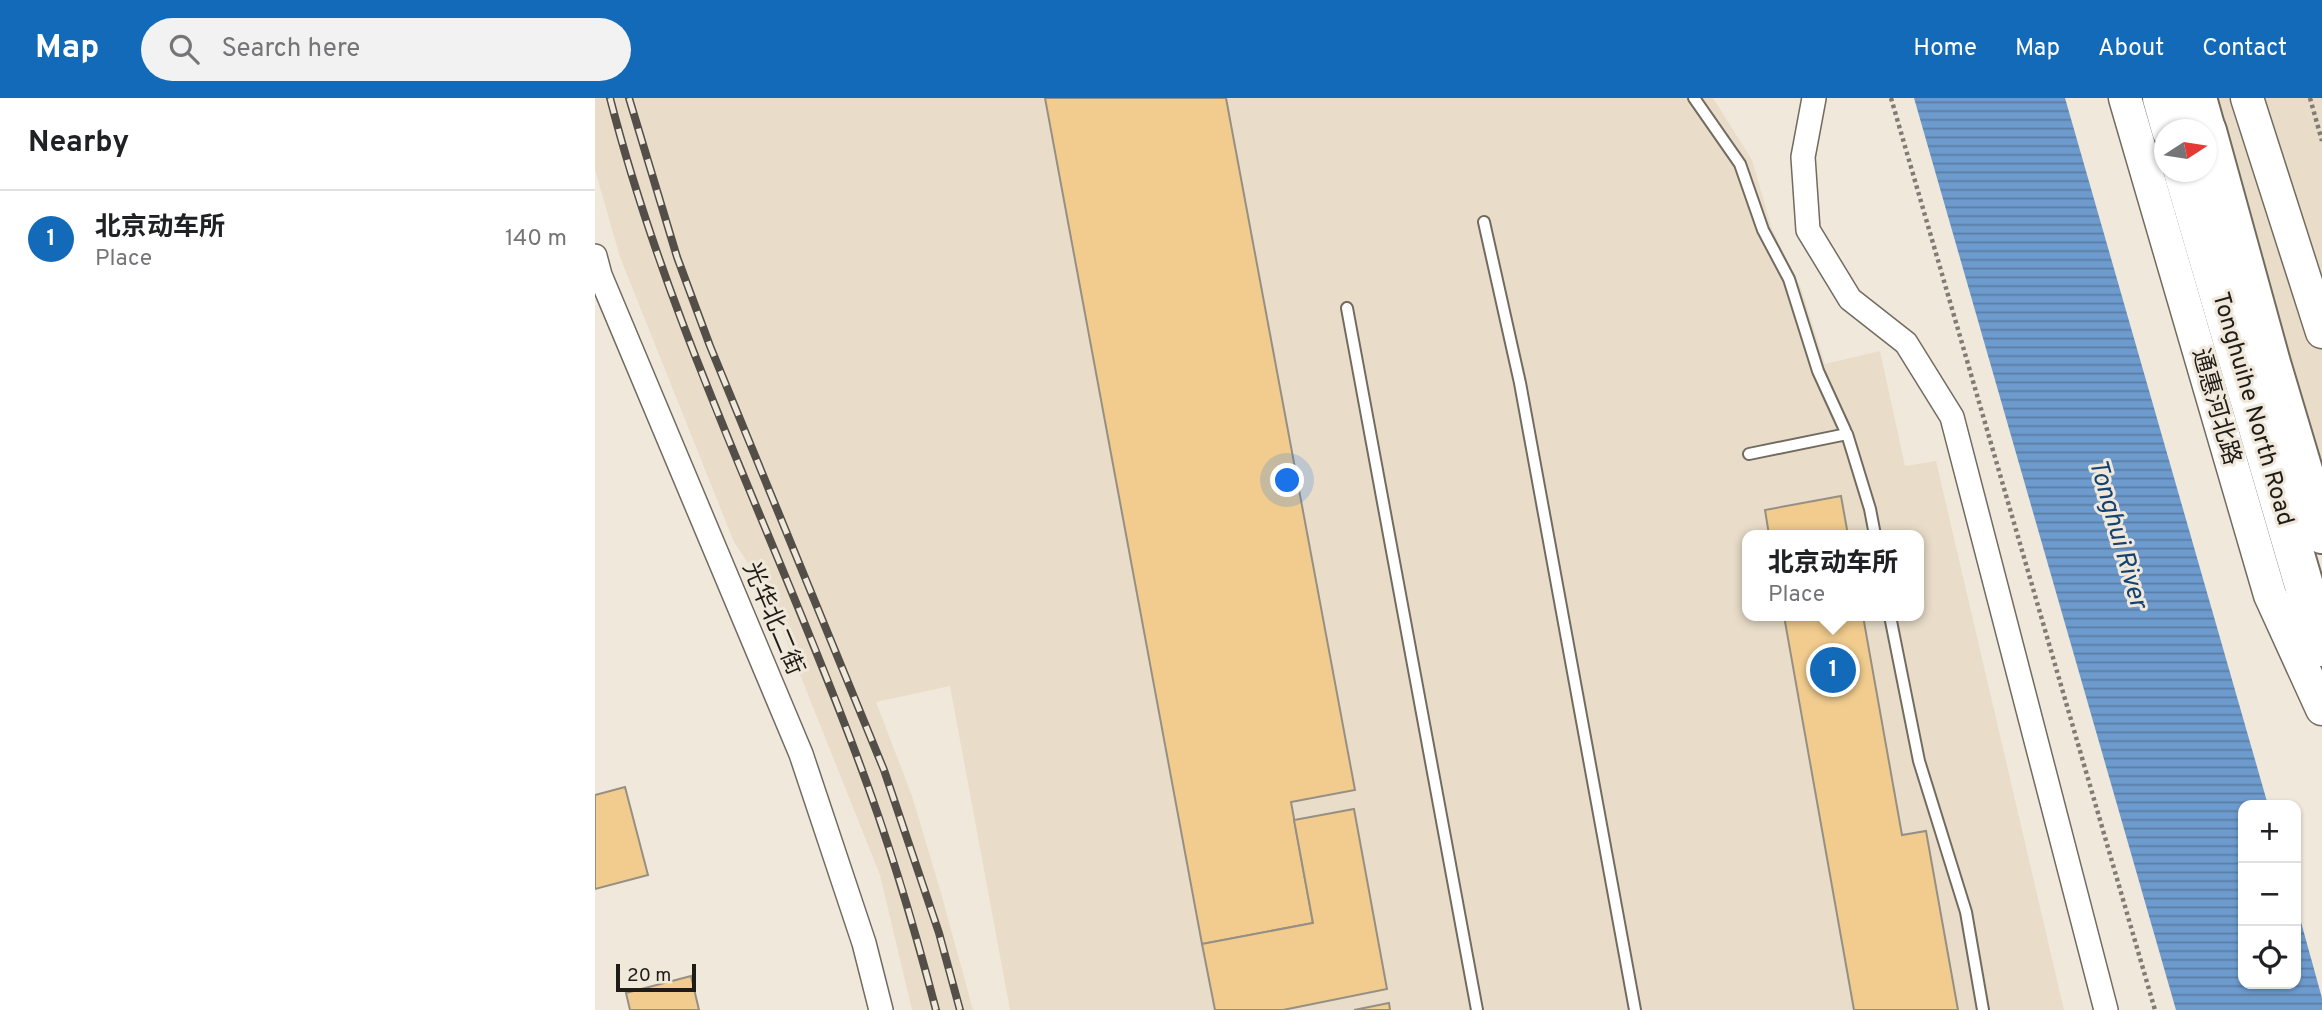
<!DOCTYPE html>
<html lang="en">
<head>
<meta charset="utf-8">
<style>
	:root { --surface:#fff; --page:#f2f2f2; --text:#202124; --muted:#757577; --line:#e0e0e0; --accent:#126ab8 }
	body { margin:0; font-family:Overpass,"Noto Sans SC",sans-serif; background:var(--page); color:var(--text) }
	.controls { position:absolute; right:21px; bottom:21px; display:grid; overflow:hidden; border-radius:14px; box-shadow:0 2px 5px #0004 }
	.controls button { width:63px; height:63px; display:grid; place-items:center; padding:0; border:0; border-bottom:2px solid var(--line); background:var(--surface); color:var(--text); font:35px sans-serif }
	.compass { position:absolute; left:1559px; top:21px; width:63px; height:63px; border-radius:50%; background:var(--surface); box-shadow:0 2px 5px #0004; rotate:78deg }
	.scale { position:absolute; left:21px; bottom:18px; width:80px; box-sizing:border-box; padding-left:7px; border:4px solid #1f1c17; border-top:0; font-size:19px; line-height:24px; white-space:nowrap; color:#1f1c17; -webkit-text-stroke:5px #f0e8db; paint-order:stroke }
	.you { position:absolute; left:693px; top:383px; width:24px; height:24px; margin:-18px; border:5px solid #fff; border-radius:50%; background:#1a73e8; box-shadow:0 0 0 10px #1a73e833 }
	.badge { display:grid; place-items:center; width:46px; height:46px; border-radius:50%; background:var(--accent); color:#fff; font-size:23px; font-weight:700 }
	.pin { position:absolute; translate:-50% -50%; border:4px solid #fff; box-shadow:0 2px 7px #0006 }
	.popup { position:absolute; left:1147px; top:432px; width:182px; height:91px; box-sizing:border-box; display:grid; place-content:center; border-radius:14px; background:var(--surface); filter:drop-shadow(0 2px 5px #0005); font-size:23px; white-space:nowrap; color:var(--muted) }
	.popup b { font-size:26px; color:var(--text) }
	.popup::after { content:''; position:absolute; left:50%; top:100%; margin-left:-14px; border:14px solid transparent; border-top-color:var(--surface) }
	.list { margin:0; padding:0; list-style:none }
	h2 { display:flex; justify-content:space-between; align-items:center; height:91px; margin:0; padding:0 28px; font-size:30px }
	h2 small { font-size:23px; font-weight:400; color:var(--muted) }
	.list li { display:grid; grid-template-columns:46px 1fr auto; gap:21px; align-items:center; box-sizing:border-box; height:98px; padding:0 28px; border-top:2px solid var(--line) }
	.list b { display:block; font-size:26px; white-space:nowrap }
	.list p { margin:0; font-size:23px; white-space:nowrap; color:var(--muted) }
	.list em { font-size:23px; font-style:normal; color:var(--muted) }
	.icon { flex:none; width:38px; height:38px; fill:none; stroke:currentColor; stroke-width:2; stroke-linecap:round; stroke-linejoin:round }
	.map { position:relative; flex:none; width:1727px; height:912px; overflow:hidden }
	header { display:flex; align-items:center; gap:42px; box-sizing:border-box; height:98px; padding:0 35px; background:var(--accent); color:#fff }
	header strong { font-size:33px }
	nav { display:flex; gap:38px; margin-inline-start:auto; font-size:24px }
	.search { width:490px; height:63px; background:var(--page); display:flex; align-items:center; gap:18px; box-sizing:border-box; padding:0 24px; border-radius:38px; color:var(--muted); font-size:26px }
	main { display:flex }
	aside { flex:1; background:var(--surface) }
	.map>svg:first-child { display:block }
	.built { fill:#e9ddc9; fill-rule:evenodd }
	.water { fill:url(#water-rules) }
	.building { fill:#f1cc8e; stroke:#968f83; stroke-width:2 }
	.lines { fill:none; stroke-linecap:round; stroke-linejoin:round }
	.lane-casing { stroke:#726b60; stroke-width:14 }
	.street-casing { stroke:#726b60; stroke-width:26 }
	.secondary-casing { stroke:#726b60; stroke-width:35 }
	.highway-casing { stroke:#726b60; stroke-width:42 }
	.path { stroke:#817c73; stroke-width:4.5; stroke-dasharray:3.5 3.5; stroke-linecap:butt }
	.lane { stroke:#fff; stroke-width:10 }
	.street { stroke:#fff; stroke-width:23 }
	.secondary { stroke:#fff; stroke-width:32 }
	.highway { stroke:#fff; stroke-width:38 }
	.rail-casing { stroke:#534f48; stroke-width:8 }
	.rail { stroke:#f0e8db; stroke-width:5; stroke-dasharray:16; stroke-linecap:butt }
	.labels { text-anchor:middle; dominant-baseline:central; stroke-width:6; stroke-linejoin:round; paint-order:stroke }
	.street-label { font-size:24px; fill:#1f1c17; stroke:#f0e8db }
	.water-label { font-size:26px; font-style:italic; fill:#124372; stroke:#f0e8db }
</style>
</head>
<body>
<header>
<strong>Map</strong>
<div class="search"><svg class="icon" aria-label="search" viewBox="0 0 24 24"><circle cx="10" cy="10" r="6"/><path d="M15 15l6 6"/></svg>Search here</div>
<nav><a>Home</a><a>Map</a><a>About</a><a>Contact</a></nav>
</header>
<main>
<aside>
<h2>Nearby<small></small></h2>
<ul class="list">
<li><span class="badge">1</span><div><b>北京动车所</b><p>Place</p></div><em>140 m</em></li>
</ul>
</aside>
<div class="map">
<svg width="1727" height="912" viewBox="0 0 1727 912">
	<defs>
		<pattern id="water-rules" width="6" height="5" patternUnits="userSpaceOnUse" patternTransform="scale(1.75)"><rect width="6" height="5" fill="#6e9bcd"/><path d="M0 2.5h6" fill="none" stroke="#5a7ea5"/></pattern>
	</defs>
	<rect width="100%" height="100%" fill="#f0e8db"/>
	<!-- built -->
	<g class="built">
		<path d="M0 0H1118L1157 62 1177 131 1206 190 1230 266 1285 253 1310 368 1341 363 1469 912H415L355 588 281 604 317 698 346 795 378 912H317L285 777 172 494 139 444 25 159 0 72ZM1152 437H1324V518H1152Z"/>
		<path d="M1610 0H1727V391Z"/>
	</g>
	<!-- water -->
	<path class="water" d="M1319 0H1470L1673 707H1648V886H1701V806L1727 900V912H1581Z"/>
	<!-- building -->
	<g class="building">
		<path d="M450 0H631L760 692 696 704 718 825 607 846Z"/>
		<path d="M1246 398 1253 437H1174L1170 412Z"/>
		<path d="M1189 518H1268L1307 737 1331 733 1363 912H1259Z"/>
		<path d="M30 689 53 777 0 791V697Z"/>
		<path d="M759 711 792 891 688 912H620L607 846 718 825 699 722Z"/>
		<path d="M96 878 104 912H35L31 895Z"/>
		<path d="M794 905 795 912H759Z"/>
	</g>
	<g class="lines">
		<!-- lane casing -->
		<g class="lane-casing">
			<g id="lane">
				<path d="M1099 0 1145 66 1168 132 1194 181 1223 273 1250 332"/>
				<path d="M889 124 925 285 1040 912"/>
				<path d="M752 210 882 912"/>
				<path d="M1154 356 1252 336 1275 411 1280 437"/>
				<path d="M1295 518 1324 663 1371 814 1388 912"/>
			</g>
		</g>
		<!-- street casing -->
		<g class="street-casing">
			<g id="street">
				<path d="M1219 0 1208 59 1213 132 1255 201 1311 245 1357 319 1511 912"/>
				<path d="M0 158 5 177 206 656 269 845 286 912"/>
			</g>
		</g>
		<!-- secondary casing -->
		<g class="secondary-casing">
			<g id="secondary">
				<path d="M1530 0 1675 497 1727 611"/>
				<path d="M1652 0 1727 234"/>
			</g>
		</g>
		<!-- highway casing -->
		<g class="highway-casing">
			<g id="highway">
				<path d="M1567 0 1576 32"/>
				<path d="M1602 0 1611 32"/>
				<path d="M1612 33 1676 265 1727 436"/>
				<path d="M1588 74 1727 549"/>
			</g>
		</g>
		<!-- path -->
		<g class="path">
			<path d="M1296 0 1560 912"/>
			<path d="M1715 0 1727 43"/>
		</g>
		<!-- lane -->
		<use href="#lane" class="lane"/>
		<!-- street -->
		<use href="#street" class="street"/>
		<!-- secondary -->
		<use href="#secondary" class="secondary"/>
		<!-- highway -->
		<use href="#highway" class="highway"/>
		<!-- rail casing -->
		<g class="rail-casing">
			<g id="rail">
				<path d="M15 0C74 230 182 442 264 664 295 746 319 828 341 912"/>
				<path d="M34 0 82 159 115 248 289 672 344 835 365 912"/>
			</g>
		</g>
		<!-- rail -->
		<use href="#rail" class="rail"/>
	</g>
	<g class="labels">
		<!-- street labels -->
		<g class="street-label">
			<text transform="translate(1620 309) rotate(74)">通惠河北路</text>
			<text transform="translate(1657 311) rotate(74)">Tonghuihe North Road</text>
			<text transform="translate(177 521) rotate(67)">光华北二街</text>
		</g>
		<!-- water labels -->
		<g class="water-label">
			<text transform="translate(1522 436) rotate(74)">Tonghui River</text>
		</g>
	</g>
</svg>
<div class="controls">
<button>+</button>
<button>−</button>
<button><svg class="icon" aria-label="locate" viewBox="0 0 24 24"><circle cx="12" cy="12" r="6"/><path d="M12 2v4M12 18v4M2 12h4M18 12h4"/></svg></button>
</div>
<svg class="compass" viewBox="-18 -18 36 36"><path d="M0-13l5 13h-10z" fill="#e53935"/><path d="M0 13l5-13h-10z" fill="#757577"/></svg>
<div class="scale">20 m</div>
<div class="you"></div>
<div class="pin badge" style="left:1238px;top:572px">1</div>
<div class="popup"><b>北京动车所</b>Place</div>
</div>
</main>
</body>
</html>
